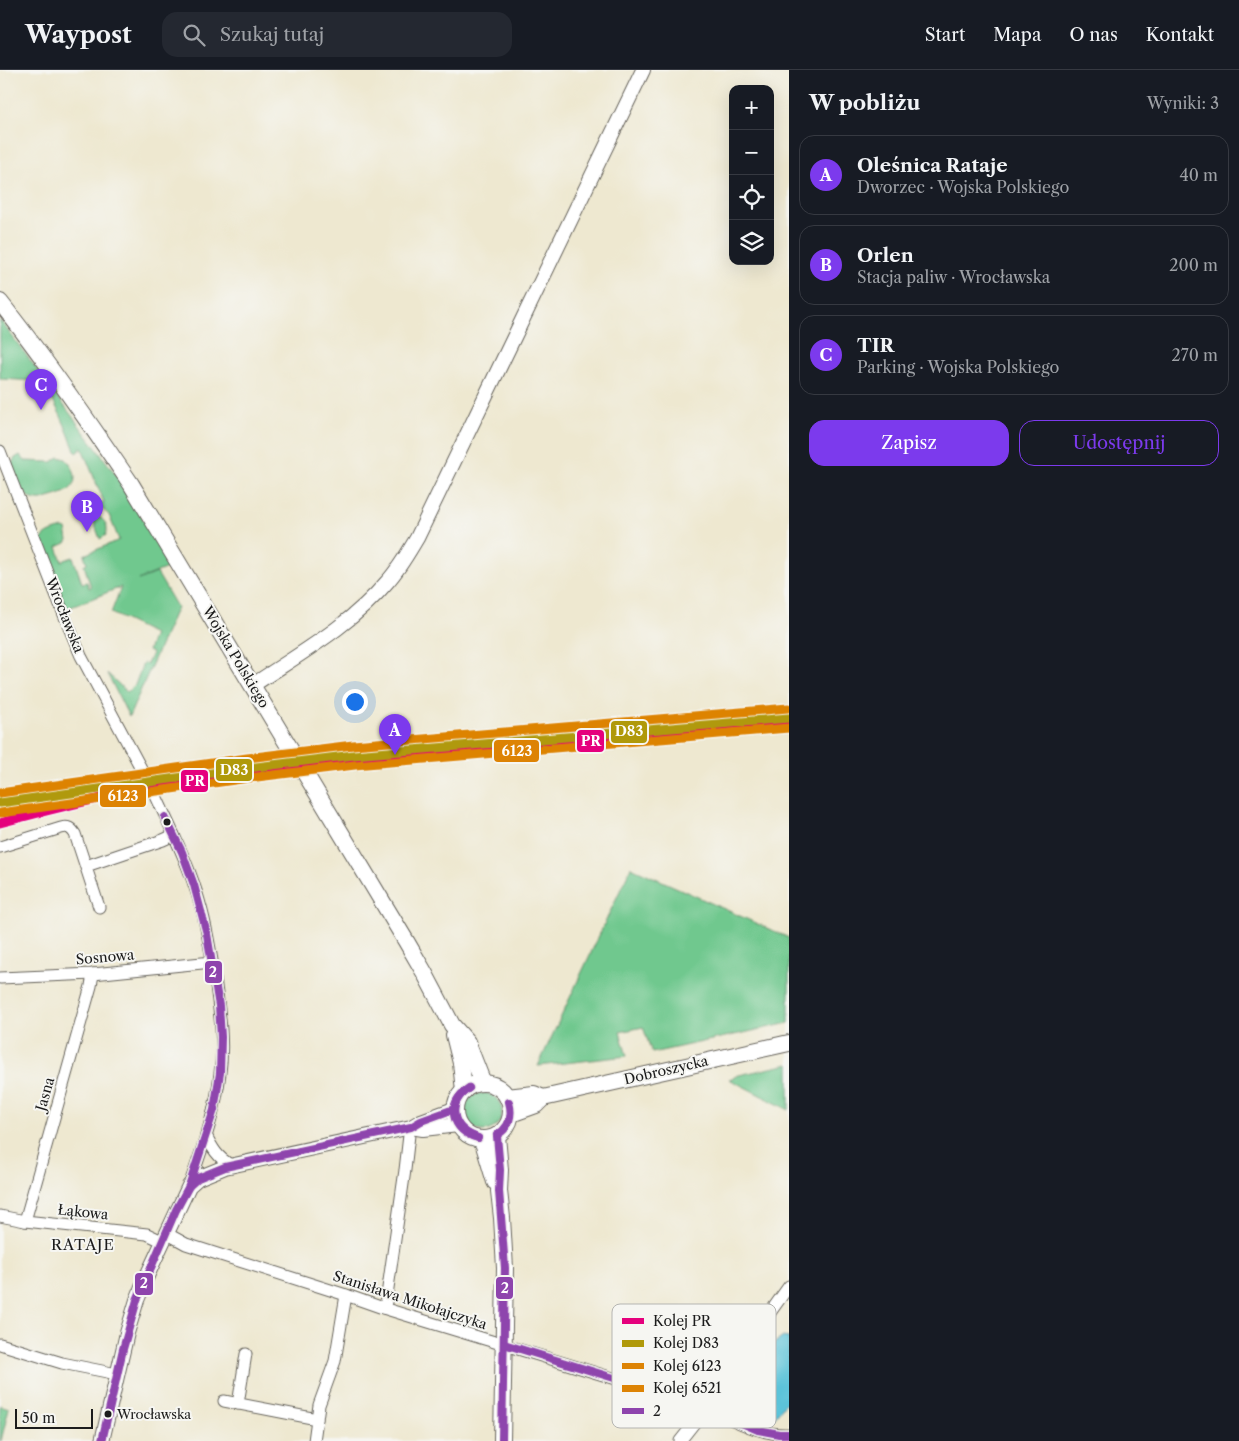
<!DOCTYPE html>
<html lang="pl">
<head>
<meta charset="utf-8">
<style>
	:root { --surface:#171b24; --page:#242831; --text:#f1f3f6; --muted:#9ea1a6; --line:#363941; --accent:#7c3aed }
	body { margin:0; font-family:"Libre Caslon Text",serif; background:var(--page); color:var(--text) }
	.controls { position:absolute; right:15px; top:15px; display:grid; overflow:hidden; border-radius:10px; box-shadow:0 5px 20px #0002 }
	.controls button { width:45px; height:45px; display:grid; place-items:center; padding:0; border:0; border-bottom:1px solid var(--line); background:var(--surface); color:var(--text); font:25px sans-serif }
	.scale { position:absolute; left:15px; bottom:12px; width:78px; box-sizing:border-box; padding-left:5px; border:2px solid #1c1c1c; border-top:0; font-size:14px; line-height:18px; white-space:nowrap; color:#1c1c1c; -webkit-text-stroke:4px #f6f6f2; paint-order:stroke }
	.you { position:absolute; left:354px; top:631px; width:18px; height:18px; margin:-12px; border:4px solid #fff; border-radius:50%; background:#1a73e8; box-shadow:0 0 0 8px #1a73e833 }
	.badge { display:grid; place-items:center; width:32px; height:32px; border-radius:50%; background:var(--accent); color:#fff; font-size:16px; font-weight:700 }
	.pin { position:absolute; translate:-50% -41px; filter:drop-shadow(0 1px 2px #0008) }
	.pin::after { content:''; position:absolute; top:26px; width:18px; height:15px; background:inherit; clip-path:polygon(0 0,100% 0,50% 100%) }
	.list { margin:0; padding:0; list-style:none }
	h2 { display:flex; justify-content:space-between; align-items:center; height:65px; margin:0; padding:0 20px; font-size:21px }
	h2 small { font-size:16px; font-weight:400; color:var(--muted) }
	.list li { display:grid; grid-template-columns:32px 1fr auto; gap:15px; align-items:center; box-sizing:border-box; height:80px; margin:0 10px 10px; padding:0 10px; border:1px solid var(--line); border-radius:15px }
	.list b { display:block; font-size:19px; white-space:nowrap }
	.list p { margin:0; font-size:16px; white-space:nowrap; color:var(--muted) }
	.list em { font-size:16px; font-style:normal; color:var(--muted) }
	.actions { display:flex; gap:10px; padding:15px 20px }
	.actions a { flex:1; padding:11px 0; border:1px solid var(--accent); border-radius:15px; text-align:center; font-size:18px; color:var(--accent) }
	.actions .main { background:var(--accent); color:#fff }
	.icon { flex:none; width:28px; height:28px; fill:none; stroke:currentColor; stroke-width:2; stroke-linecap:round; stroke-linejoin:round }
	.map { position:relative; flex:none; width:789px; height:1371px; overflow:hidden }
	header { display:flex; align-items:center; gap:30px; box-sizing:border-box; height:70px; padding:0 25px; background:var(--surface); border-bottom:1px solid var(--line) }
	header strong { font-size:24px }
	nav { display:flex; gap:28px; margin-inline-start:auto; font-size:18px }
	.search { width:350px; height:45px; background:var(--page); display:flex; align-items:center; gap:12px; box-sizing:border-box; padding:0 18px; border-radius:15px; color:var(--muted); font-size:19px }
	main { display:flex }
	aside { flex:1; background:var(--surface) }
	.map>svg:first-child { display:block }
	.green { fill:#6fc88e; stroke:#467255 }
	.water { fill:#5cc3d9; stroke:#3c707a }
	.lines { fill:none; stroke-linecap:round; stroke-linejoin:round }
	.minor-casing { stroke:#66635b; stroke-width:13 }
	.tertiary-casing { stroke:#66635b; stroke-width:16 }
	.secondary-casing { stroke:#66635b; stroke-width:18 }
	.minor { stroke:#fff; stroke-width:11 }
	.tertiary { stroke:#fff; stroke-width:14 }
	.secondary { stroke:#fff; stroke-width:16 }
	.bus-1-casing { stroke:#f6f6f2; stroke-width:11 }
	.bus-1 { stroke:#8e44ad; stroke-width:8 }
	.rail-1-casing { stroke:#f6f6f2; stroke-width:12 }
	.rail-2-casing { stroke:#f6f6f2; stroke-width:12 }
	.rail-3-casing { stroke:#f6f6f2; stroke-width:12 }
	.rail-4-casing { stroke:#f6f6f2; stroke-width:12 }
	.rail-1 { stroke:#e5007d; stroke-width:9 }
	.rail-2 { stroke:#b0990a; stroke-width:9 }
	.rail-3 { stroke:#dd8304; stroke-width:9 }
	.rail-4 { stroke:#dd8304; stroke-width:9 }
	.bus-dot { fill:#1c1c1c; stroke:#f6f6f2; stroke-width:2 }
	.labels { text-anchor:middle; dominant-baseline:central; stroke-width:4; stroke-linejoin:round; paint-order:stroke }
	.bus-label { font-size:13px; fill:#1c1c1c; stroke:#f6f6f2; text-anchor:start }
	.street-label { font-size:14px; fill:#1c1c1c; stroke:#f6f6f2 }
	.neighbourhood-label { font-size:15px; letter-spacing:1px; fill:#1c1c1c; stroke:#f6f6f2 }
	.key { fill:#f6f6f2; stroke:#b5b5b2; stroke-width:1 }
	.key-label { font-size:14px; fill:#1c1c1c }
	.line-badge { stroke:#f6f6f2; stroke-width:2 }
	.badge-label { font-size:14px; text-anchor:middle; font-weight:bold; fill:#fff }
</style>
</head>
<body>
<header>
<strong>Waypost</strong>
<div class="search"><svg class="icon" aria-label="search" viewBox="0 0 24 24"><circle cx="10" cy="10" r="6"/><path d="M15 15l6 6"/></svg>Szukaj tutaj</div>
<nav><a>Start</a><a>Mapa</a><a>O nas</a><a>Kontakt</a></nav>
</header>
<main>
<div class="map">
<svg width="789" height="1371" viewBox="0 0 789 1371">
	<rect width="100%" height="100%" fill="#f6f6f2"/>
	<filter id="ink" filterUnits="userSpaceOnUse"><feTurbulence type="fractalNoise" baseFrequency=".02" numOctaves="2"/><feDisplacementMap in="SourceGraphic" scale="10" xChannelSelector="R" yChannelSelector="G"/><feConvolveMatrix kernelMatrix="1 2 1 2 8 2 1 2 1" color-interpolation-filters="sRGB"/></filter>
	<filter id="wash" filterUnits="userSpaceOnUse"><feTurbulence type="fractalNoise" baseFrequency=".0096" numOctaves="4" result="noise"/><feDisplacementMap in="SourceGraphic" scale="20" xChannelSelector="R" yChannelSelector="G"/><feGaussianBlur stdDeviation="1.12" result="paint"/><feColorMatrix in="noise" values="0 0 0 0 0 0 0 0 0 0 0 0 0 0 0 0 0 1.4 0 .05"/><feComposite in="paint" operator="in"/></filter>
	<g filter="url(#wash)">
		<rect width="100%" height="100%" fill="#eee8d0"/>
		<!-- green -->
		<g class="green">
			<path d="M0 250 117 406 172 496 138 510 157 503 177 537 129 647 107 603 127 622 135 615 143 593 147 594 152 583 148 581 154 564 111 543 121 517 66 539 41 471C45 462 54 461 63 458L66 459 68 470 66 473 57 477 62 491 73 487 82 513 87 512 89 518 91 517 84 495 87 493 84 485 119 470 109 445 97 434 104 432 82 378 76 383C66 359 57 329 37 311L0 309Z"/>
			<path d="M20 385 25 391 52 392 59 387 66 389C74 397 80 411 69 420 62 425 50 427 42 430 22 432 17 410 11 395L15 388Z"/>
			<path d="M97 446C105 449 109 457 106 465L100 469 92 447Z"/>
			<path d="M631 797 789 868V953L652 983 643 957 620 962 627 986 538 996Z"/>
			<path d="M789 994V1040L729 1009 739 1005Z"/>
			<circle cx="483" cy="1042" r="19"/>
			<path d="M0 1335 9 1338 1 1371H0Z"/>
		</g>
		<!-- water -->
		<path class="water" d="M783 1267 789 1268V1329L773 1349C760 1350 735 1344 726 1334L729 1324 771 1276Z"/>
	</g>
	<g filter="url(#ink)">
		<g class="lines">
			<!-- minor casing -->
			<g class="minor-casing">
				<g id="minor">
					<path d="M0 381 68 555 81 586 143 702"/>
					<path d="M156 726C172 761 190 797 200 834 208 861 212 889 216 916 220 945 224 974 220 1003 216 1042 202 1079 189 1116"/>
					<path d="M0 777 61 758C68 756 71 758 75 764L99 837"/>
					<path d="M86 796 163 770 174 765"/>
					<path d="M0 908 93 904 212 892"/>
					<path d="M206 1065C212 1078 218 1088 231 1095"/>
					<path d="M0 1146 25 1151 147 1164 162 1171"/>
					<path d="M25 1151 91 916 93 904"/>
					<path d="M166 1163 186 1174 346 1225 383 1238C486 1270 590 1300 692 1333 724 1343 755 1366 789 1364"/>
					<path d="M383 1238 386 1232 405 1100 409 1065 408 1057"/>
					<path d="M0 1274 62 1293 117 1304"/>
					<path d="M224 1331 317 1349 319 1335 335 1291 346 1225"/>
					<path d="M238 1334 246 1284"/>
					<path d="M314 1371 317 1349"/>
					<path d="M680 1371 703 1342 707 1331 789 1216"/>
				</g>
			</g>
			<!-- tertiary casing -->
			<g class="tertiary-casing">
				<g id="tertiary">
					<path d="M253 615C299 584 350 556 387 512 399 499 408 483 417 468L643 0"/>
					<path d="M411 1057 423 1059 458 1055"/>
					<path d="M102 1371 127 1263 137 1230 146 1208 189 1116 198 1108 225 1097 411 1057 421 1051 454 1039"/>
				</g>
			</g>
			<!-- secondary casing -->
			<g class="secondary-casing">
				<g id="secondary">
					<path d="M0 232C47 291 89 352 131 414L406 871 424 902 452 955 467 972 483 1013"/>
					<path d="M454 965 461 993 464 1021"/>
					<circle cx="483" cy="1041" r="28"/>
					<path d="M507 1027 534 1024 543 1028"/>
					<path d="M511 1044 536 1035 543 1028 789 973"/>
					<path d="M497 1066 500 1100 499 1121 502 1148 505 1198 502 1371"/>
					<path d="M482 1069 495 1112"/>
				</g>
			</g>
			<!-- minor -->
			<use href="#minor" class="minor"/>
			<!-- tertiary -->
			<use href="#tertiary" class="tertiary"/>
			<!-- secondary -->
			<use href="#secondary" class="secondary"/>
			<!-- bus-1 casing -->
			<g class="bus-1-casing">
				<g id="bus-1">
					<path d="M469 1018C445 1034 452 1059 478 1068"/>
					<path d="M469 1018C445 1034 451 1061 478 1068"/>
					<path d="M497 1065C509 1058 513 1046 509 1032"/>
					<path d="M497 1066 500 1100 499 1121 505 1198 502 1371"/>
					<path d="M189 1116 198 1108 225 1097 411 1057 421 1051 454 1039"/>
					<path d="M504 1274 698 1334 758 1360 779 1364H789"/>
					<path d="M102 1371 123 1279 137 1230 176 1140 189 1116 214 1040 220 1003 221 967 219 936 207 864 194 815 182 782 165 747"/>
				</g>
			</g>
			<!-- bus-1 -->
			<use href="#bus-1" class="bus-1"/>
			<!-- rail-1 casing -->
			<g class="rail-1-casing">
				<path id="rail-1" d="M0 753C37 743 75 733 113 726 242 700 374 688 506 678 600 670 695 662 789 654"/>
			</g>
			<!-- rail-2 casing -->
			<g class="rail-2-casing">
				<path id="rail-2" d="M0 733 248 698 354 685 789 648"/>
			</g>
			<!-- rail-3 casing -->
			<g class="rail-3-casing">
				<path id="rail-3" d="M1 743 249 708 355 695 789 658"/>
			</g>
			<!-- rail-4 casing -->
			<g class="rail-4-casing">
				<path id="rail-4" d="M0 723 247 688 353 675 788 638"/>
			</g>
			<!-- rail-1 -->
			<use href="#rail-1" class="rail-1"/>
			<!-- rail-2 -->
			<use href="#rail-2" class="rail-2"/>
			<!-- rail-3 -->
			<use href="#rail-3" class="rail-3"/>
			<!-- rail-4 -->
			<use href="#rail-4" class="rail-4"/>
		</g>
	</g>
	<!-- markers -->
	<g class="bus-dot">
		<circle cx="167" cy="752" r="4.5"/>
		<circle cx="108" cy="1344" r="4.5"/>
	</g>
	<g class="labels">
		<!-- bus labels -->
		<g class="bus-label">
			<text x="117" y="1344">Wrocławska</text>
		</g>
		<!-- street labels -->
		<g class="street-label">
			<text transform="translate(65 545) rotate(68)">Wrocławska</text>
			<text transform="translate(236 587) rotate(59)">Wojska Polskiego</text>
			<text transform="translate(105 887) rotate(-5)">Sosnowa</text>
			<text transform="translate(666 1000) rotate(-13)">Dobroszycka</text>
			<text transform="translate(45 1024) rotate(-74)">Jasna</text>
			<text transform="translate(83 1142) rotate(6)">Łąkowa</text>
			<text transform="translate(410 1230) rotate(18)">Stanisława Mikołajczyka</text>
		</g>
		<!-- neighbourhood labels -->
		<g class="neighbourhood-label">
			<text x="83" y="1174">RATAJE</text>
		</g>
	</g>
	<!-- legend -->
	<rect x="612" y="1234" width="164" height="124" rx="8" class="key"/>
	<rect x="622" y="1248" width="22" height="6" fill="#e5007d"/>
	<rect x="622" y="1270" width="22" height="7" fill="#b0990a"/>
	<rect x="622" y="1293" width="22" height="6" fill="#dd8304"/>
	<rect x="622" y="1315" width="22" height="7" fill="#dd8304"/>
	<rect x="622" y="1338" width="22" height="6" fill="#8e44ad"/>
	<g class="key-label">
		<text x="653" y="1256">Kolej PR</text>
		<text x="653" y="1278">Kolej D83</text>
		<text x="653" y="1301">Kolej 6123</text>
		<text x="653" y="1323">Kolej 6521</text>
		<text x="653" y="1346">2</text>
	</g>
	<g class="line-badge">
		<rect x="610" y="650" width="38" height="24" rx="5" fill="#b0990a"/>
		<rect x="576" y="659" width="29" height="24" rx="5" fill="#e5007d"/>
		<rect x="493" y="669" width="47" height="24" rx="5" fill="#dd8304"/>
		<rect x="215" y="688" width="38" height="24" rx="5" fill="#b0990a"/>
		<rect x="180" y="699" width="29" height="24" rx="5" fill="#e5007d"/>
		<rect x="99" y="714" width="48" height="24" rx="5" fill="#dd8304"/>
		<rect x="204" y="890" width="19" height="24" rx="5" fill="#8e44ad"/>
		<rect x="134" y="1202" width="20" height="24" rx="5" fill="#8e44ad"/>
		<rect x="495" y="1206" width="19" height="24" rx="5" fill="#8e44ad"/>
	</g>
	<g class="badge-label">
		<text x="629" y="666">D83</text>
		<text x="591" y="676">PR</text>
		<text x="517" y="686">6123</text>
		<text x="234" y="705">D83</text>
		<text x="195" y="716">PR</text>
		<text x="123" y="731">6123</text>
		<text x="213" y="907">2</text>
		<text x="144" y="1218">2</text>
		<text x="505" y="1223">2</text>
	</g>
</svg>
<div class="controls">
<button>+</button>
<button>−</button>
<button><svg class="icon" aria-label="locate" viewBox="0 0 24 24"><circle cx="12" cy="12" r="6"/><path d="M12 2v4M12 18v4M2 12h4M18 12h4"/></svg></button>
<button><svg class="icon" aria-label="layers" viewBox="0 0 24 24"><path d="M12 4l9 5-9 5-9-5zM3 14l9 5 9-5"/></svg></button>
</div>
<div class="scale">50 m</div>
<div class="you"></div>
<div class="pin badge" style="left:395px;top:685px">A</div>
<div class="pin badge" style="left:87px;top:462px">B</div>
<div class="pin badge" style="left:41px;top:340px">C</div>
</div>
<aside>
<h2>W pobliżu<small>Wyniki: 3</small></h2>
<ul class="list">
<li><span class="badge">A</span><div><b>Oleśnica Rataje</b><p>Dworzec · Wojska Polskiego</p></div><em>40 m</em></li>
<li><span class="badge">B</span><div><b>Orlen</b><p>Stacja paliw · Wrocławska</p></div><em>200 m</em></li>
<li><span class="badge">C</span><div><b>TIR</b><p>Parking · Wojska Polskiego</p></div><em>270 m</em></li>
</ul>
<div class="actions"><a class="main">Zapisz</a><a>Udostępnij</a></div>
</aside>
</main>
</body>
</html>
